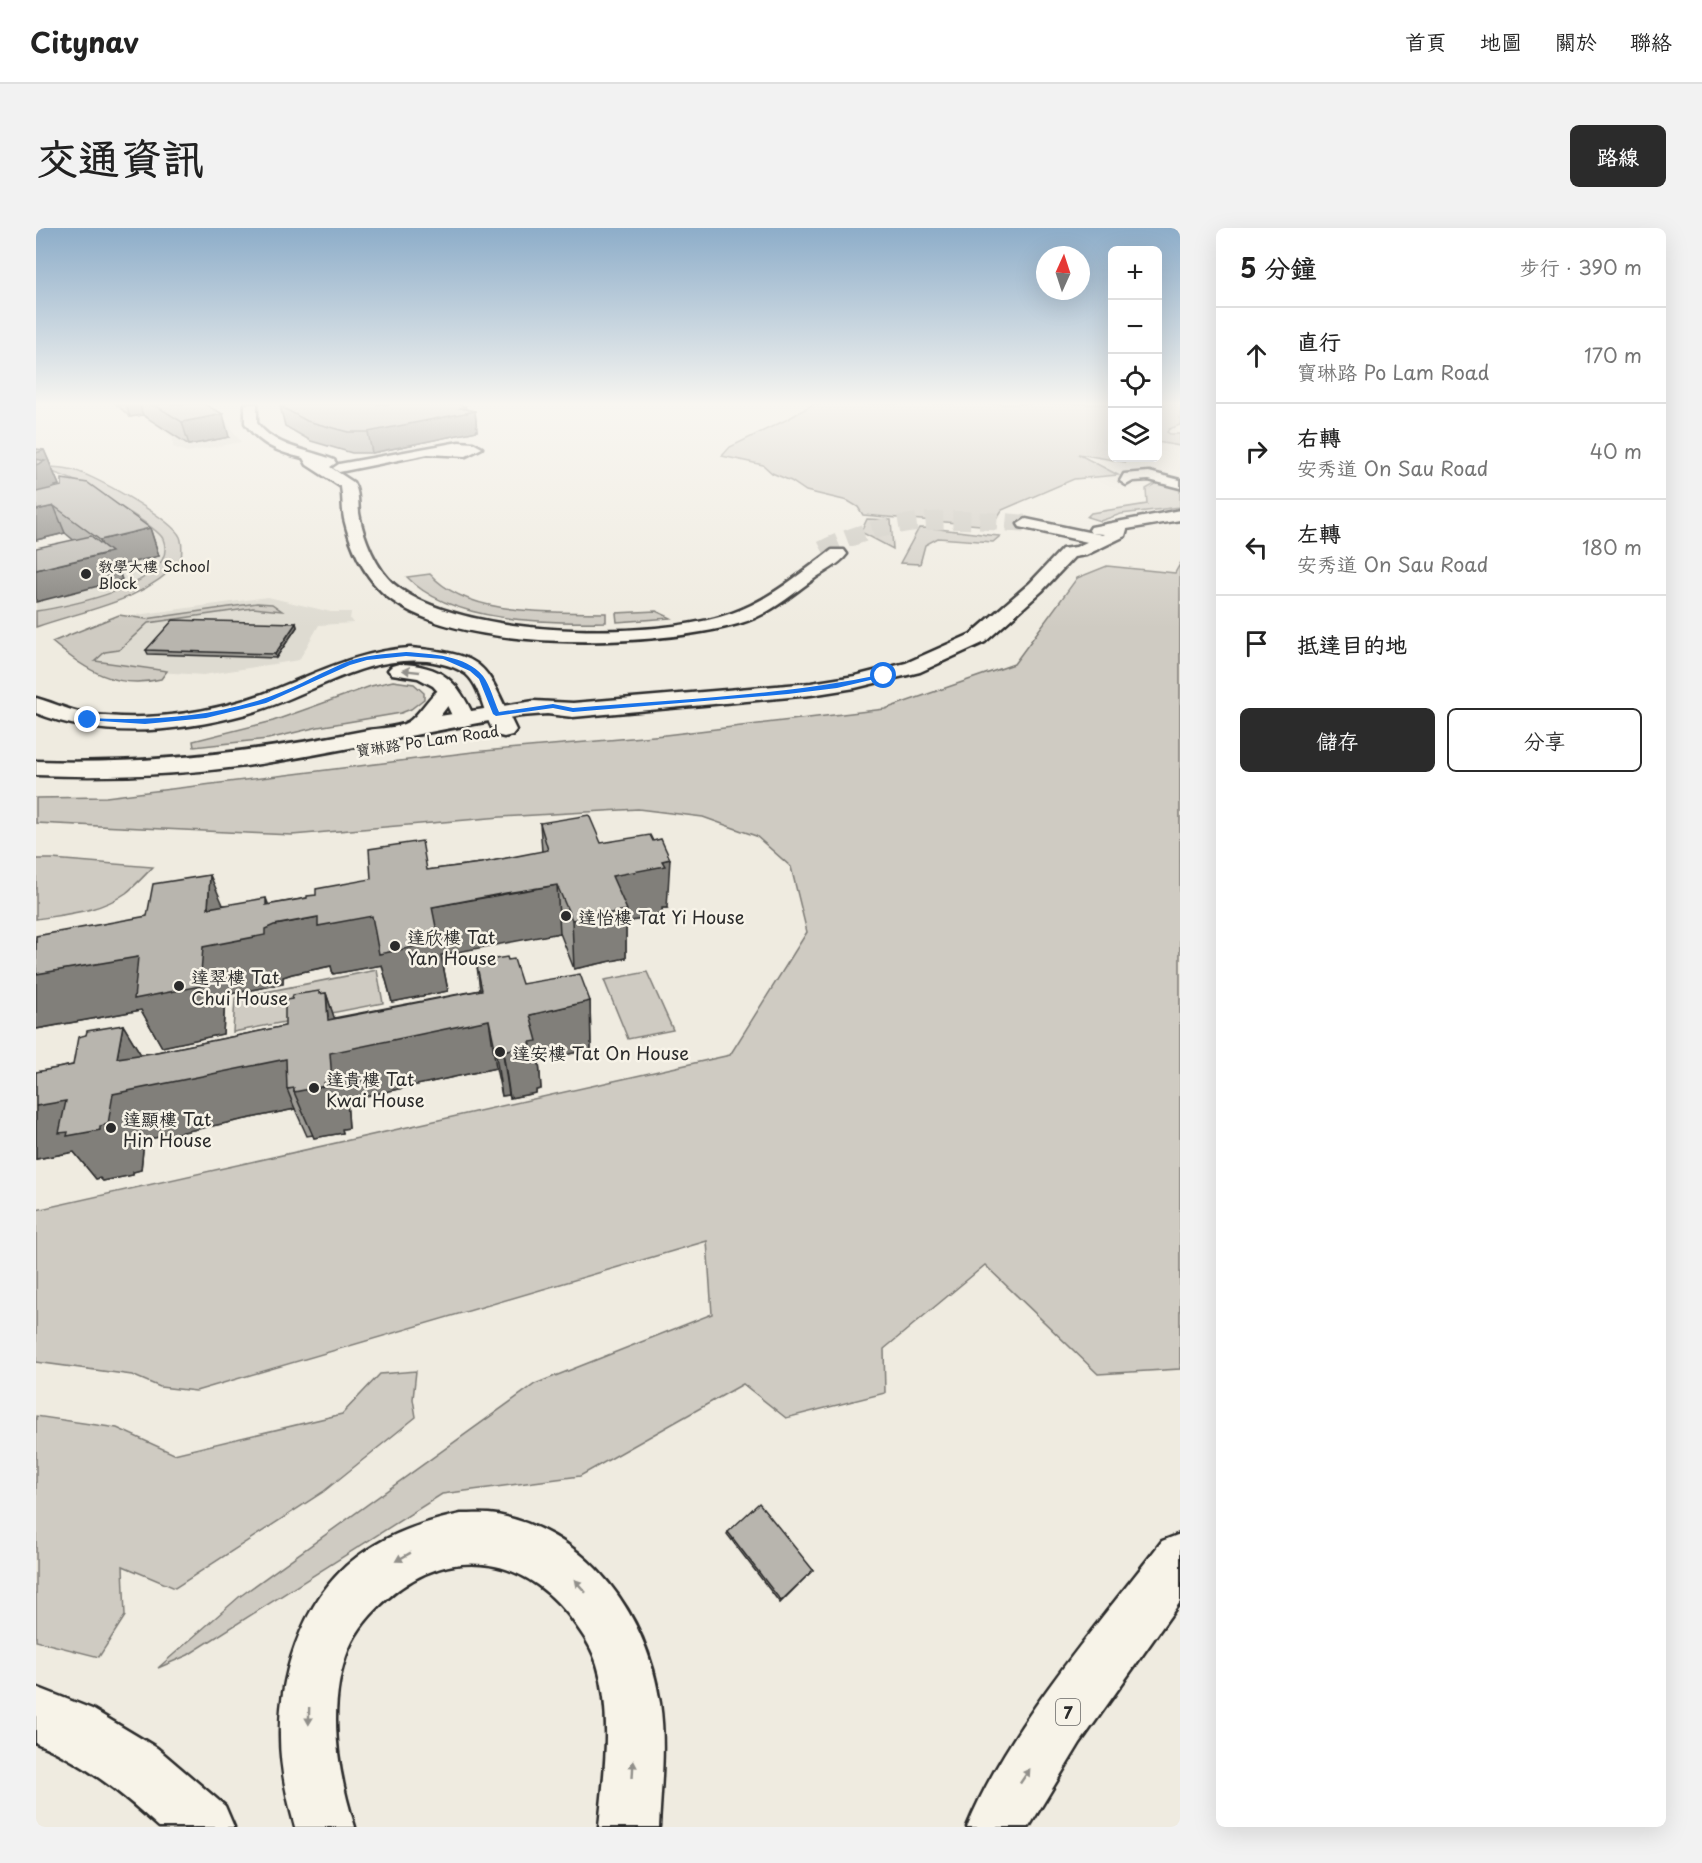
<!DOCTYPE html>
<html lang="zh-TW">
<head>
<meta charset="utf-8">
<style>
	:root { --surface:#fff; --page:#f2f2f2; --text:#222; --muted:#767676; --line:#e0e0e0; --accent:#2b2b2b }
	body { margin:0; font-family:"Playpen Sans","LXGW WenKai TC",sans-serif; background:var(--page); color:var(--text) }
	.controls { position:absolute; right:18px; top:18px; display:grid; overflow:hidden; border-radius:9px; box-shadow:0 6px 24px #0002 }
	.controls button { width:54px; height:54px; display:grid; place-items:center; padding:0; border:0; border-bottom:2px solid var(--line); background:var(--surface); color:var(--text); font:30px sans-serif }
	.compass { position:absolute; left:1000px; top:18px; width:54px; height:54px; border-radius:50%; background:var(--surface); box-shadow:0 6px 24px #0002; rotate:3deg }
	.stop { position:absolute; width:18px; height:18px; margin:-14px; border:4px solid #1a73e8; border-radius:50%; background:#fff }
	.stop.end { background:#1a73e8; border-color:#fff; box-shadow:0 2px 6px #0008 }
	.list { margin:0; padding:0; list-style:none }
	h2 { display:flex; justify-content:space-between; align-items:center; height:78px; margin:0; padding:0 24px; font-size:26px }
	h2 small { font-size:20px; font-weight:400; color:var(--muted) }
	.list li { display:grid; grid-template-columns:39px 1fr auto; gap:18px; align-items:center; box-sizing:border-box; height:96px; padding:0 24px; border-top:2px solid var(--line) }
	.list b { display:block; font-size:22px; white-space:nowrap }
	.list p { margin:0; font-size:20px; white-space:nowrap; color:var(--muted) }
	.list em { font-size:20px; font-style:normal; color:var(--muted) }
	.actions { display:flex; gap:12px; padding:18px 24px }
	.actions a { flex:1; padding:14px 0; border:2px solid var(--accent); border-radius:9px; text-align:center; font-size:21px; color:var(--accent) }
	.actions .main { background:var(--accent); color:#fff }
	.icon { flex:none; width:33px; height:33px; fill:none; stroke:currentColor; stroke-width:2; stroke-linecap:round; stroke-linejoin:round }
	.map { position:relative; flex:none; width:1144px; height:1599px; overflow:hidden; border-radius:9px }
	header { display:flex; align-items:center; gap:36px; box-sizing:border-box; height:84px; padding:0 30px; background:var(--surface); border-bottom:2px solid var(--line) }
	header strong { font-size:28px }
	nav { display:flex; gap:33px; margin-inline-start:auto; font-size:21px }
	.intro { display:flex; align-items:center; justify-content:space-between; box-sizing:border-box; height:144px; padding:0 36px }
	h1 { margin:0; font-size:42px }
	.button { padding:15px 27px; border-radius:9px; background:var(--accent); color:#fff; font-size:21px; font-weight:700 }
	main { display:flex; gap:36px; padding:0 36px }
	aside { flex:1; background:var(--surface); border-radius:9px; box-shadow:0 6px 24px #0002 }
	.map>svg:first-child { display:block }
	.built { fill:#dedbd1 }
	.green { fill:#cfcbc2; stroke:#7d7b76; stroke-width:1.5 }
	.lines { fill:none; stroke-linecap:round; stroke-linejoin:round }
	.secondary-tunnel { stroke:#c8c5bc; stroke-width:18; stroke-dasharray:18 9; stroke-linecap:butt }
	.street-casing { stroke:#2b2b2b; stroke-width:5 }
	.secondary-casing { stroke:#2b2b2b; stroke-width:5 }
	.primary-casing { stroke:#2b2b2b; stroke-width:5 }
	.highway-casing { stroke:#2b2b2b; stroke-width:5 }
	.street { fill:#f7f3e8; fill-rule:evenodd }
	.secondary { fill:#f7f3e8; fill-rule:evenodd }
	.primary { fill:#f7f3e8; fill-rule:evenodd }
	.highway { fill:#f7f3e8; fill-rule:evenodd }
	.wall { fill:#9e9c96; stroke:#2b2b2b; stroke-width:1.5 }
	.shaded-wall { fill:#817f7a; stroke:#2b2b2b; stroke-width:1.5 }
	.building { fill:#b8b5ae; stroke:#2b2b2b; stroke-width:1.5 }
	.oneway { fill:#918f8a }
	.route { fill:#1a73e8 }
	.poi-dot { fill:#2b2b2b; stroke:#f7f3e8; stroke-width:2 }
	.labels { text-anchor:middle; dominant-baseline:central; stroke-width:5; stroke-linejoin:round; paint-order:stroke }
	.far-poi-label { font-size:15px; fill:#2b2b2b; stroke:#f7f3e8; text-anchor:start }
	.far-street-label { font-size:15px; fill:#2b2b2b; stroke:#f7f3e8 }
	.shield { fill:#f7f3e8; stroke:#686764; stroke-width:1.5 }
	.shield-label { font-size:16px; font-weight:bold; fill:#2b2b2b }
	.poi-label { font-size:18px; fill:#2b2b2b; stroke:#f7f3e8; text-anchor:start }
</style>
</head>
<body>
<header>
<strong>Citynav</strong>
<nav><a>首頁</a><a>地圖</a><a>關於</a><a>聯絡</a></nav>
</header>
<div class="intro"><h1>交通資訊</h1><a class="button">路線</a></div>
<main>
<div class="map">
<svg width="1144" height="1599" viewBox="0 0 1144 1599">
	<rect width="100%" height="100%" fill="#efebe0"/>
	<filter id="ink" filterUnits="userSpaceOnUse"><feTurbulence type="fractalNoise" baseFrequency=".0167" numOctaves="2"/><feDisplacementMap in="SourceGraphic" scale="12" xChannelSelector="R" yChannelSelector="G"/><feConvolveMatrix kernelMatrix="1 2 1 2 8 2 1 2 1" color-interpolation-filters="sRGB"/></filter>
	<g filter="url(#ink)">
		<!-- built -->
		<g class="built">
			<path d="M186 188 205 214 151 224 137 219V209L123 201Z"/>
			<path d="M118 301 128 312 129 322 128 332 117 343 99 354 51 373 0 383V328Z"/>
			<path d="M232 369 295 384H315L314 391 317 395 283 397 263 432 167 447 49 439 100 387Z"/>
		</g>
		<!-- green -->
		<g class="green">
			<path d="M777 176H1076V230H1086L1089 234 1042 226 1082 247 1038 251 966 282 956 298 827 287 822 279 812 273 770 263 755 253 736 245 727 237 686 228 694 219 752 191Z"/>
			<path d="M1122 176H1144V197L1133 201 1131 204 1134 206H1144V218L1122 214Z"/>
			<path d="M0 238C11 239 22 239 33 241 53 244 136 291 144 309 147 316 146 324 145 332 108 374 51 381 0 399V383C29 379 146 356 127 311 123 300 60 264 47 257 33 249 15 244 0 238Z"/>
			<path d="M1124 253 1144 258V279L1085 286 1064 293 1051 289 1055 285 1111 276 1110 261Z"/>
			<path d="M831 291 855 292 857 321 825 304Z"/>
			<path d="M883 300C909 300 937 306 964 308L957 314 902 310 889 317 884 336 864 335Z"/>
			<path d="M1144 336V1141L1062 1146 949 1037 848 1121 849 1165 750 1190 707 1156 544 1248 406 1266 152 1427 122 1440 203 1369 499 1156 676 1086 671 1013 160 1163 124 1159 96 1147 0 1134V982L694 827 771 704 755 639 720 608 667 589 602 581 465 589 256 607 0 595V570L70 569 437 524 629 507 849 481 978 436 1041 350 1071 338 1139 345Z"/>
			<path d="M394 346C432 389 518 384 570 385V394C512 395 414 395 371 349Z"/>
			<path d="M221 375 236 376 246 383 217 380 112 395 83 422 69 424 59 433 131 443 125 451C80 462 49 442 16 414L83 387 110 391Z"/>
			<path d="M620 383 635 390 581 394 580 385Z"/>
			<path d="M357 453 378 456 388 465V471L375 481 365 485 282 499 232 511 158 519 157 513 237 493 335 458Z"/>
			<path d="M0 631H16L117 639C108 648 99 658 90 665 63 684 31 686 0 691Z"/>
			<path d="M341 742 347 775 197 804 199 770Z"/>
			<path d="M611 744 637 802 592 811 568 752Z"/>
			<path d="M380 1143 377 1171 380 1189 287 1264 139 1360 87 1338 89 1388 63 1429 0 1413V1188L81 1200 138 1226 306 1186 344 1146Z"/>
		</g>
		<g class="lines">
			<!-- secondary-tunnel -->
			<path class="secondary-tunnel" d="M786 322C853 288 917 289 990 296"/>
			<!-- street casing -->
			<g class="street-casing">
				<g id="street">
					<path d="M423 214 437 215 446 220 430 228 392 226 303 244 297 240 303 236Z"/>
					<path d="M1113 244 1144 252V260L1113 252 1097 253 1090 257 1084 253 1088 246Z"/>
				</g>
			</g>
			<!-- secondary casing -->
			<g class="secondary-casing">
				<g id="secondary">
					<path d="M209 176H221V195C240 220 271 221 298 232L300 235 294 239 317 254C323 263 322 274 323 285 327 309 340 341 359 357 424 410 619 413 696 385 732 373 765 345 796 322H808L811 326C803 337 789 343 778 351 755 367 733 387 705 395 622 420 410 428 345 363 326 344 314 316 308 291 306 280 307 269 305 259L271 237 267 230C242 224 224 217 209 195Z"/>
					<path d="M990 291 1071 308 1073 312 1065 317 984 299 982 296Z"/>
					<path d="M374 420C453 427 448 436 480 502L476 507 468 509 460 507C447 489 447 461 430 446 419 438 405 435 391 433 324 427 273 469 210 486 142 504 67 512 0 485V470C18 475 34 483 52 486 113 495 183 484 240 461 285 443 324 423 374 420Z"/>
					<path d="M363 436C406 437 422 453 439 491L436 496 428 498 420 496 407 469 397 458 382 450 356 446 352 442 356 438Z"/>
					<path d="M0 1459 56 1481 121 1520 189 1578 198 1599H123C86 1565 47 1534 0 1515Z"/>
				</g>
			</g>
			<!-- primary casing -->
			<g class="primary-casing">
				<path id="primary" d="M1144 282V292L1091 301 1089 308 1050 327 1038 329 1006 363 949 414 884 444 819 460 775 467 537 489 511 486 485 488C393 502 302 525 210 538 140 547 70 550 0 547V533C112 537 222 524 332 502 344 500 362 500 372 494 389 483 398 453 420 458L423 463 404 488 498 473 537 475 775 455 819 448 870 435 935 406 994 355 1026 321 1040 319 1068 306 1055 305 1053 302 1055 299Z"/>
			</g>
			<!-- highway casing -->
			<g class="highway-casing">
				<g id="highway">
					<path d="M425 1286C436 1286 450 1285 461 1287 553 1305 611 1386 624 1475 630 1516 625 1558 623 1599H563C568 1546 577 1488 561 1436 557 1423 550 1411 542 1400 496 1329 417 1313 352 1370 337 1383 321 1401 313 1420 290 1477 301 1543 319 1599H259C251 1570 244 1540 244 1509 243 1440 271 1360 331 1322 360 1303 392 1293 425 1286Z"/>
					<path d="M1144 1306V1374L1044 1515 993 1599H931C972 1499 1060 1399 1126 1313Z"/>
				</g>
			</g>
			<!-- street -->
			<use href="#street" class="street"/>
			<!-- secondary -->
			<use href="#secondary" class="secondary"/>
			<!-- primary -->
			<use href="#primary" class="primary"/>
			<!-- highway -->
			<use href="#highway" class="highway"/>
		</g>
		<!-- wall -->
		<g class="wall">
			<path d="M80 176H168L193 209 153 217 107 187 94 189Z"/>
			<path d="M244 178H429L430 181 439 183 441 203 336 225H316L275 213 249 198Z"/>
			<path d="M8 222 23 257 19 258 20 259 114 300 123 328 81 338 86 352 29 305 0 312Z"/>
			<path d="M260 395 261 399 240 430 112 426 110 422Z"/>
			<path d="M504 595 565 615 631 680H626V687L590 694V730L538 741 524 705 475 713 405 727 412 763 356 774 346 737 297 746 295 738 256 746 247 749V756L189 767 187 806 126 819 105 782 0 801 187 677H232L271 670 391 642 445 635 506 624Z"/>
			<path d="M472 732 486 756 554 773 555 821 503 833 505 861 500 862V865L474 870 473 867 466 868 460 840 311 872 313 900 306 901 307 905 278 910 277 907 271 908 259 881 108 912 105 942 97 944V947L67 953 64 950 60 951 38 924 0 931V844L37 837 50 807 87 797 105 827 116 825 249 798 284 766 290 765 298 790 444 762 441 738Z"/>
			<path d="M692 1304 777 1342 744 1375 691 1306Z"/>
		</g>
		<!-- shaded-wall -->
		<g class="shaded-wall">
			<path d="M90 176H103L107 187 94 189Z"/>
			<path d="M429 178 430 185 439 183 441 203 336 225 332 204Z"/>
			<path d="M187 186 193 209 153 217 146 194Z"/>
			<path d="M8 222 23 257 19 258 24 269 0 280V225Z"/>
			<path d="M18 278 29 305 0 312V282Z"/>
			<path d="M114 300 123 328 81 338 86 352 0 374V342L69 326 64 312Z"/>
			<path d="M260 395 261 399 240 430 239 426Z"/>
			<path d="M634 631 631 680H626V687L590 694V730L538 741 536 692 576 648 626 633Z"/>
			<path d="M174 647 195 695 230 677V670L240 697 282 689 336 688 396 679 521 657 524 705 405 727 412 763 356 774 346 737 297 746 295 738 256 746 247 749V756L189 767 187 806 126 819 105 782 0 801V710L102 729 167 719 172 680Z"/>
			<path d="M283 763 292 789 290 765 306 813 453 792 460 840 311 872 313 900 306 901 307 905 278 910 258 864V860L251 861 259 881 108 912 105 942 97 944V947L67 953 64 950 60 951 38 924 0 931V878L81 830 87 797 116 845 250 831 283 766Z"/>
			<path d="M554 773 555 821 503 833 505 861 500 862V865L474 870 467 823 494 787Z"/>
			<path d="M466 819 473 867 466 868 459 820Z"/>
		</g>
		<!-- building -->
		<g class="building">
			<path d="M117 176H168L187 186 146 194Z"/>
			<path d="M253 176H421L429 178 424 180 439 183 332 204H312L271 193 244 178Z"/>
			<path d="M0 221 8 222 0 225Z"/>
			<path d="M0 231 9 233 0 237Z"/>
			<path d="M26 251 52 255 114 300 64 312 18 278 0 282V264L26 258Z"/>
			<path d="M55 308 75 324 0 342V320Z"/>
			<path d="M137 392 260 395 239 426 110 422Z"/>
			<path d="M553 587 565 615 614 607 617 613 625 611 634 631 626 633 629 638 576 648 591 682 536 692 521 657 470 665 396 679 403 714 343 726 336 688 282 698V689L238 697 229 701V707L167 719 164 758 98 771 102 729 0 746V708L111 688 117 656 174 647 172 680 230 670V677L271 670V668L280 667V661L335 651 333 621 386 613 391 642 445 635 512 622 504 595Z"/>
			<path d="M471 729 472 732 478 731 486 756 544 746 554 773 494 787 501 813 494 814 495 817 467 823 466 819 459 820 453 792 294 825 296 853 288 855 289 858 258 864V860L251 861 250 831 77 866 72 896 64 898V902L31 908 32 904 23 905 30 873 0 878V844L37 837 42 809 50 807 51 803 87 797 81 830 116 825 249 798V772L256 771 257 767 283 763V766L290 765 292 792 446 762 441 738 447 737V733Z"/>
			<path d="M723 1275 777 1342 745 1373 692 1304Z"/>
		</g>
		<!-- one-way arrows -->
		<defs><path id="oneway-solid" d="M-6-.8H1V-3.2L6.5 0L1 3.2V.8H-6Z" transform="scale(1.5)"/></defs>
		<g class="oneway">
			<use href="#oneway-solid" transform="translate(375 443) rotate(-174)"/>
			<use href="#oneway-solid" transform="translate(367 1329) rotate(151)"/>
			<use href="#oneway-solid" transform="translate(544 1358) rotate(-132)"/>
			<use href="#oneway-solid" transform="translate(273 1488) rotate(91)"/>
			<use href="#oneway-solid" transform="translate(597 1541) rotate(-87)"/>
			<use href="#oneway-solid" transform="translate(989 1548) rotate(-56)"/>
		</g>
	</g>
	<!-- sky -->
	<linearGradient id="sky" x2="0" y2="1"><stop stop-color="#8dadc9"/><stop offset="0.44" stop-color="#f8f6f1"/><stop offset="1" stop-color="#f8f6f1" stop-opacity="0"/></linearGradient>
	<rect width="1144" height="400" fill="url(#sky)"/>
	<!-- route -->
	<path class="route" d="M370 424C395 426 430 427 447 448 454 457 458 473 463 484L517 476 537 480C641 471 746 468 848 446L851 448 801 460 752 466 537 484 517 480 460 488 457 486 443 451 434 443 407 431 370 428 331 432 314 437 230 475 170 490 109 496 49 492 52 490C111 493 167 490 224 472 253 463 280 447 308 435 328 427 349 426 370 424Z"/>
	<!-- markers -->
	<g class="poi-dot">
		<circle cx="50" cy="346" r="6"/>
		<circle cx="530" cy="688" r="6"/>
		<circle cx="359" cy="718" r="6"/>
		<circle cx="143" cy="758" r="6"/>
		<circle cx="464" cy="824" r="6"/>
		<circle cx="278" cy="860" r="6"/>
		<circle cx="75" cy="900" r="6"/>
	</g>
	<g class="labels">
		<!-- far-poi labels -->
		<g class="far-poi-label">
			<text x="62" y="337">教學大樓 School<tspan x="62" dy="17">Block</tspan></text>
		</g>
		<!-- far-street labels -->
		<g class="far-street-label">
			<text transform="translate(391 512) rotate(-8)">寶琳路 Po Lam Road</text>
		</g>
		<!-- shield labels -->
		<rect class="shield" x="1020" y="1471" width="24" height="26" rx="4.5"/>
		<g class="shield-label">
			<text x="1032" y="1484">7</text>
		</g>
		<!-- poi labels -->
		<g class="poi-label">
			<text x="542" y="688">達怡樓 Tat Yi House</text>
			<text x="371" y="708">達欣樓 Tat<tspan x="371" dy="21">Yan House</tspan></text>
			<text x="155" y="748">達翠樓 Tat<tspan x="155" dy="21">Chui House</tspan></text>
			<text x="476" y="824">達安樓 Tat On House</text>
			<text x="290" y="850">達貴樓 Tat<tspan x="290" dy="21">Kwai House</tspan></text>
			<text x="87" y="890">達顯樓 Tat<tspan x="87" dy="21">Hin House</tspan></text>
		</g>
	</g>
</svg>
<div class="controls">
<button>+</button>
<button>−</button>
<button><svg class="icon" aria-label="locate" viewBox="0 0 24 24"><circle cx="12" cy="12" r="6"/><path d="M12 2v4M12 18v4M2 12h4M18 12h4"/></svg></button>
<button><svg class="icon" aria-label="layers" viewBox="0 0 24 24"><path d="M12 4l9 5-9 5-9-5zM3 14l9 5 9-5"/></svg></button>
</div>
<svg class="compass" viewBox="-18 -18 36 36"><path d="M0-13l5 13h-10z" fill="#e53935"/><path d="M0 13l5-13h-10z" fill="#767676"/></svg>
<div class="stop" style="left:848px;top:448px"></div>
<div class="stop end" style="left:52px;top:492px"></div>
</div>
<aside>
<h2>5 分鐘<small>步行 · 390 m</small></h2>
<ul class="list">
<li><svg class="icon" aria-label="ahead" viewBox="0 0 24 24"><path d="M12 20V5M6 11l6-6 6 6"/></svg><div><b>直行</b><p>寶琳路 Po Lam Road</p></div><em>170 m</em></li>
<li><svg class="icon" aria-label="right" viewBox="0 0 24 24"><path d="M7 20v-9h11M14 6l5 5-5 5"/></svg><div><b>右轉</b><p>安秀道 On Sau Road</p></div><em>40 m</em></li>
<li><svg class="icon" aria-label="left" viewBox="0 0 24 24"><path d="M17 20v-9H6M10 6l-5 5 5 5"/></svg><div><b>左轉</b><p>安秀道 On Sau Road</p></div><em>180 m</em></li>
<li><svg class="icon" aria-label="arrive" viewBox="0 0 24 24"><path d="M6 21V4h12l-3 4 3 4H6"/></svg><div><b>抵達目的地</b></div></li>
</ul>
<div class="actions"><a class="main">儲存</a><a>分享</a></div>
</aside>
</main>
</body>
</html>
